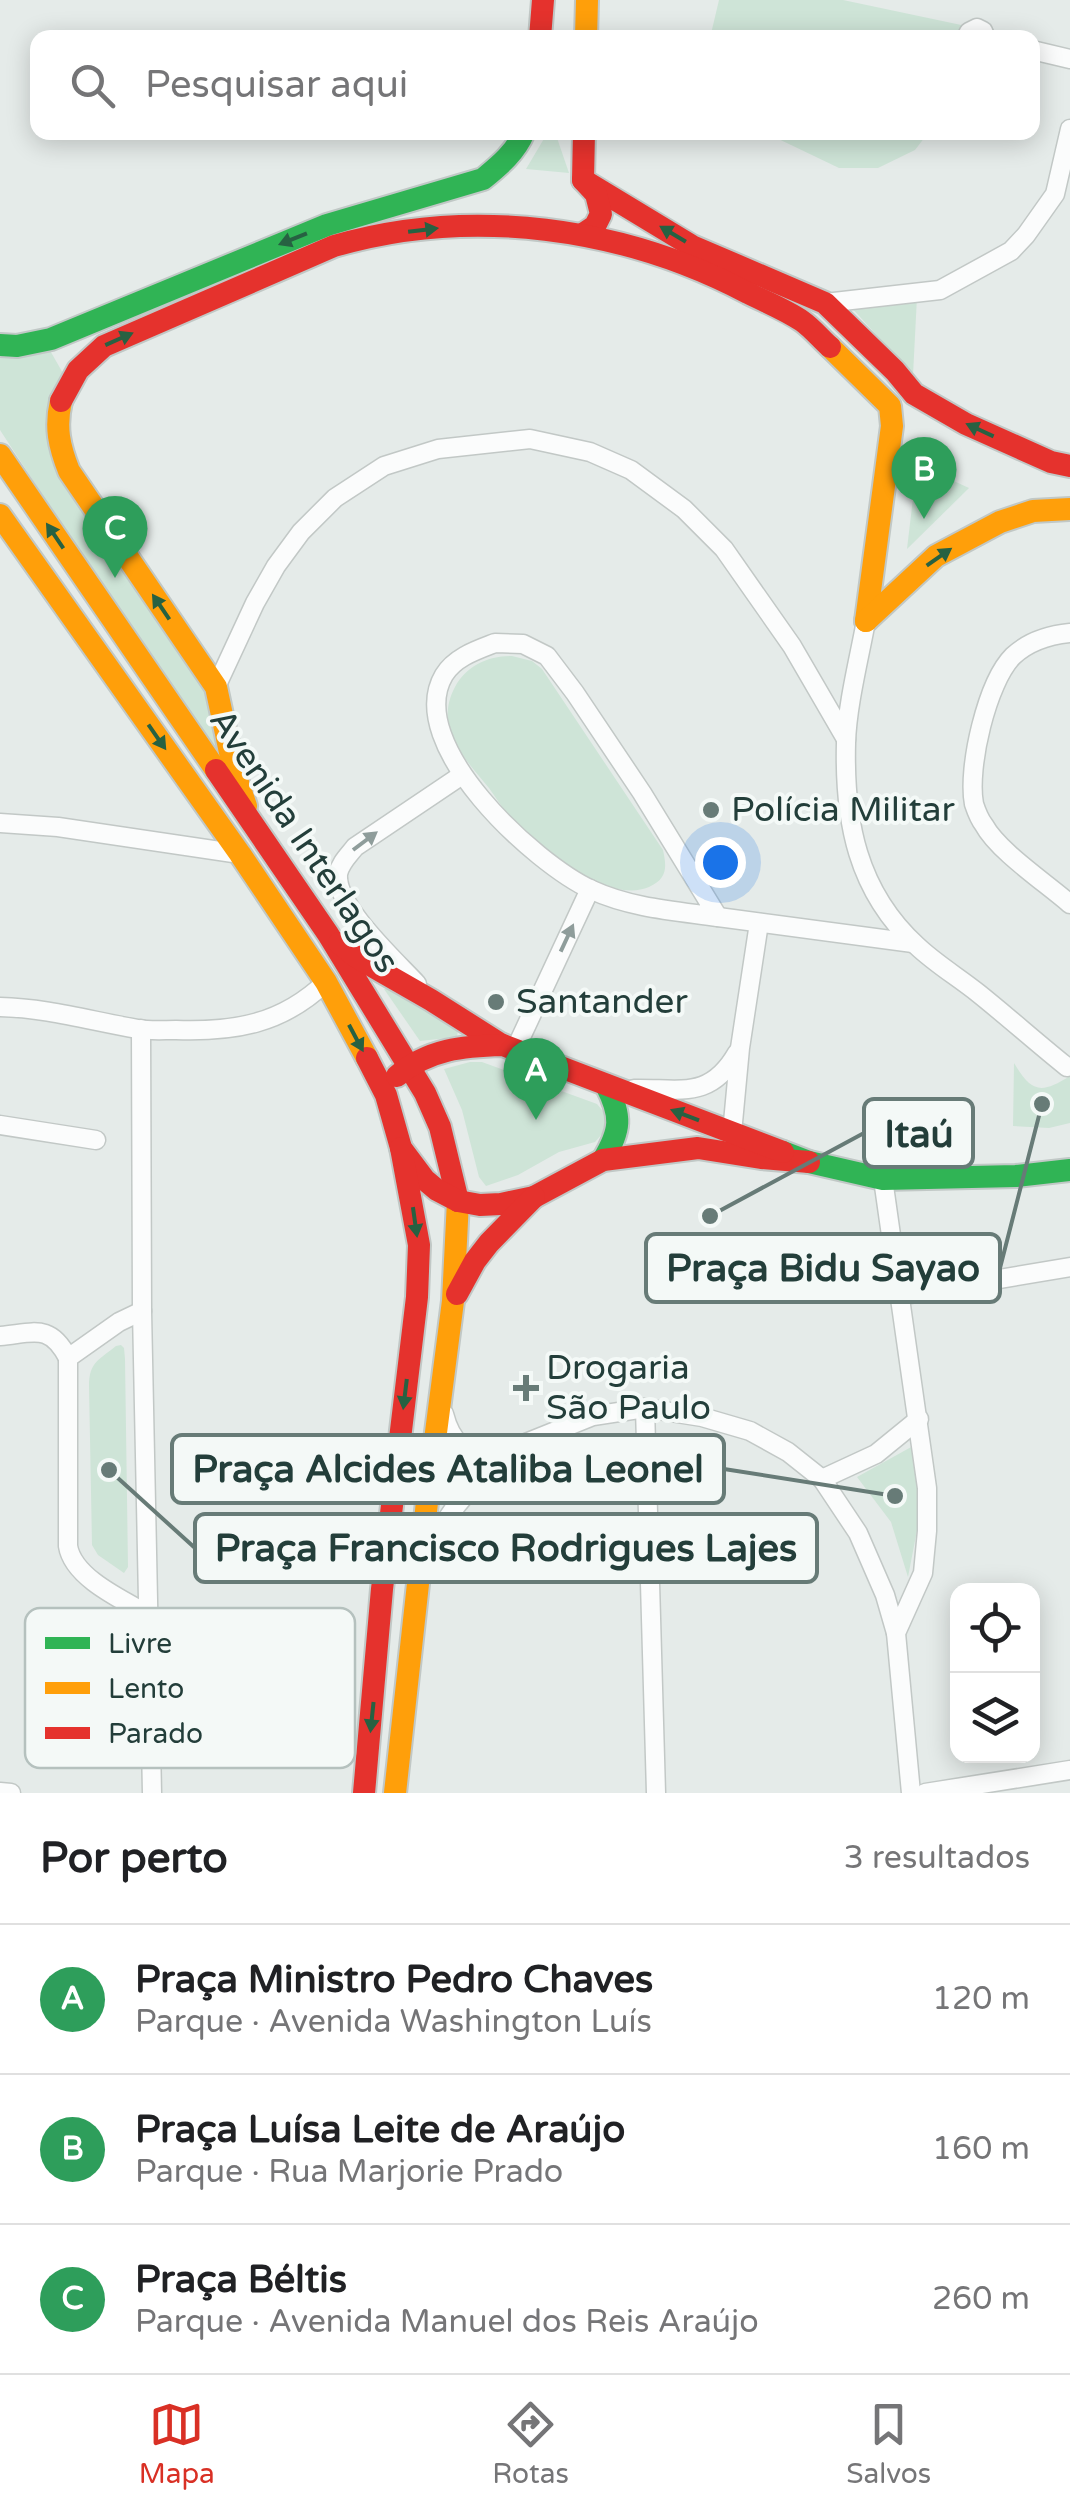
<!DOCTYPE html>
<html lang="pt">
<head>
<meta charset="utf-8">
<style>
	:root { --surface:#fff; --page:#f2f2f2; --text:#202124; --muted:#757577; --line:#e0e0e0; --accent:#d93025 }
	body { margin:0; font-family:"Varela Round",sans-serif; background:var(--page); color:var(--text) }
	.controls { position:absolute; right:30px; bottom:30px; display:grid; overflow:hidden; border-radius:20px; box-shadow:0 5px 25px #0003 }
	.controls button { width:90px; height:90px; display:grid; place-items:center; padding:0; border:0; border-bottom:2px solid var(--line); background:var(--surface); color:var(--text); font:50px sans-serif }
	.you { position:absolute; left:720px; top:862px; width:35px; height:35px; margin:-25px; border:8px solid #fff; border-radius:50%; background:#1a73e8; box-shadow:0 0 0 15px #1a73e833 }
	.badge { display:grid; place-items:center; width:65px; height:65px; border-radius:50%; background:var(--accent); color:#fff; font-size:32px; font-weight:700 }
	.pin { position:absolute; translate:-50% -82px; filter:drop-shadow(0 2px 5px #0008) }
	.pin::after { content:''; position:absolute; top:52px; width:35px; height:30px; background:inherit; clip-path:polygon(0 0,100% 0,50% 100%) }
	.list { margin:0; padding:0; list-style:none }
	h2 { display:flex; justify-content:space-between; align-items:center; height:130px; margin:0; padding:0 40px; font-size:42px }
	h2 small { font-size:32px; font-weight:400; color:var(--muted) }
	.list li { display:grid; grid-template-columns:65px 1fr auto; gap:30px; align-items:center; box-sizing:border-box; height:150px; padding:0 40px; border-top:2px solid var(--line) }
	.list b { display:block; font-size:38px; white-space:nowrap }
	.list p { margin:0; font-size:32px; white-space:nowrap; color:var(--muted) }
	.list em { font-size:32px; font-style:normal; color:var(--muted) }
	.icon { flex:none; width:55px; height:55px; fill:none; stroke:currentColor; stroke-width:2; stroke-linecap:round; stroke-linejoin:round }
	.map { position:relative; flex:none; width:1070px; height:1793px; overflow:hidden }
	.search { position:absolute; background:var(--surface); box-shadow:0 5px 25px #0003; left:30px; right:30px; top:30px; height:110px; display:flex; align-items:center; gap:25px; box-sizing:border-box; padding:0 35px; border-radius:20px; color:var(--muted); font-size:38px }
	.sheet { height:580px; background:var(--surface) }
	nav { display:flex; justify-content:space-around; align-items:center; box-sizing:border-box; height:140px; border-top:2px solid var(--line); background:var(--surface); font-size:28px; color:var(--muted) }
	nav a { display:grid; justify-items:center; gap:5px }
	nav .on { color:var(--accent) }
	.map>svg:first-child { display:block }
	.green { fill:#cee4d7 }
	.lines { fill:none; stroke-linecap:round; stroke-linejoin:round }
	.street-casing { stroke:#c2c8c6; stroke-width:21 }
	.fast-casing { stroke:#c1c8c6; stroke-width:26 }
	.slow-casing { stroke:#c1c8c6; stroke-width:26 }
	.jam-casing { stroke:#c1c8c6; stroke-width:26 }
	.street { stroke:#fbfcfc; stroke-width:18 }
	.fast { stroke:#30b455; stroke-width:22 }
	.slow { stroke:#ff9f0a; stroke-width:22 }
	.jam { stroke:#e5322d; stroke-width:22 }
	.oneway { fill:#276142 }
	.oneway2 { fill:#8f9d9b }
	.poi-dot { fill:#677b77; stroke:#f4f9f7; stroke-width:4 }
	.labels { text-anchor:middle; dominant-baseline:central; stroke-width:8; stroke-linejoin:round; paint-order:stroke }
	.poi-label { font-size:35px; fill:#233e3a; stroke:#f4f9f7; text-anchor:start }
	.street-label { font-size:35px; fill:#233e3a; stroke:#f4f9f7 }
	.key { fill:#f4f9f7; stroke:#b5c1be; stroke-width:2.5 }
	.key-label { font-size:28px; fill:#233e3a }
	.leader { fill:none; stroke:#677b77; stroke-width:4 }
	.callout-dot { fill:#677b77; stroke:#f4f9f7; stroke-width:4 }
	.callout { fill:#f4f9f7; stroke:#677b77; stroke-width:4 }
	.callout-label { font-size:38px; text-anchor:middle; font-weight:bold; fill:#233e3a }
</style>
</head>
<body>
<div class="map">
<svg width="1070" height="1793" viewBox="0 0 1070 1793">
	<rect width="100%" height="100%" fill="#e5ebe9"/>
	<!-- green -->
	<g class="green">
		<path d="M719 0H843L966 26 960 38H710Z"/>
		<path d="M548 132 554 133 556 135 569 173 526 169Z"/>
		<path d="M766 133H928L915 150 878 168H839Z"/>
		<path d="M917 297 913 375 850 306Z"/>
		<path d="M48 347 64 375 56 466 210 689 237 792 0 430V352Z"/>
		<path d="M917 464 969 488 907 549Z"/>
		<path d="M512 656 532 661 542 669 663 850C667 868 667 879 649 887 608 905 537 848 511 819 503 809 496 798 489 788 466 760 433 728 455 687 467 665 488 656 512 656Z"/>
		<path d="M384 989H390L458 1030 457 1037 420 1041Z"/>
		<path d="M470 1062H482L597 1104 607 1116 602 1134 595 1142 559 1152 518 1175 486 1186 479 1177 462 1110 444 1069Z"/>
		<path d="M1014 1063C1032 1093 1041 1094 1070 1076V1123L1049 1128 1013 1126Z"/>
		<path d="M121 1345 124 1348 125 1359 128 1567 124 1573 98 1555 92 1545 89 1386C89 1362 99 1360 116 1346Z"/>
		<path d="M913 1446 920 1515 908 1577 891 1522 857 1477Z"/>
	</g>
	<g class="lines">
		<!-- street casing -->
		<g class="street-casing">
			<g id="street">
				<path d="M966 38 969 32 977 28 983 31 986 38"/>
				<path d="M1032 50 1070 59"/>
				<path d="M825 303 940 290 1011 251 1026 235 1055 194 1070 129"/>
				<path d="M866 621C859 659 847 706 846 743 844 821 857 891 917 946 936 964 958 977 978 993 1008 1017 1037 1043 1067 1067"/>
				<path d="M1070 633C1050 635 1028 642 1013 656 987 682 967 768 974 804 976 810 980 820 984 825 998 851 1046 883 1070 904"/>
				<path d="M495 643 523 644 547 656 575 693 642 793 718 917C676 911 631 908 592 890 535 864 403 744 444 675 455 657 477 650 495 643Z"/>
				<path d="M216 687 255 603 276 566 301 532 335 498 384 466 438 449 530 439 590 452 631 470 684 509 724 549 792 646 846 739"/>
				<path d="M0 823 58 827 240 854"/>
				<path d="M718 917 913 943"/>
				<path d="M417 984C396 961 335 906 338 874 340 863 349 855 355 847L462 775"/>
				<path d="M0 1007C47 1008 91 1021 138 1029 150 1031 163 1030 176 1030 235 1032 282 1024 326 982"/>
				<path d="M141 1029 142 1311 152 1793"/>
				<path d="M515 1050 590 889"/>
				<path d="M634 1089C681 1088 710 1100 737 1053"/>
				<path d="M0 1125 96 1140"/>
				<path d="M732 1133 740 1048 759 923"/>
				<path d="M883 1179 927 1488V1531L923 1573 896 1633 911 1793"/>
				<path d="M899 1296 1070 1267"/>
				<path d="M142 1311 119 1322 68 1358V1546C73 1578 123 1600 149 1615"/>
				<path d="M0 1336C34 1333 50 1323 68 1358"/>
				<path d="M645 1408 656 1793"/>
				<path d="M444 1414C451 1442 467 1458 496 1455L593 1416 645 1408 702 1417 750 1431 788 1452 822 1479 858 1533 885 1595 896 1633"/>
				<path d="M822 1479 876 1454 919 1419"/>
				<path d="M430 1552C446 1511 476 1479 512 1455"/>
				<path d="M0 1792 11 1793"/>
				<path d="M925 1793 1070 1770"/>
			</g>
		</g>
		<!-- fast casing -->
		<g class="fast-casing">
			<g id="fast">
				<path d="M0 345 17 346 51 339 327 225 483 179C500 165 515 153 524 132"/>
				<path d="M783 1152 809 1162 883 1179 1016 1176 1070 1170"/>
				<path d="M603 1160C621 1130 622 1116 606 1085"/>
			</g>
		</g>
		<!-- slow casing -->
		<g class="slow-casing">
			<g id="slow">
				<path d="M586 38 587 0"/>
				<path d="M830 347 890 406 892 426 866 621"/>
				<path d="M61 401C55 427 59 446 69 471L216 687 234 771 246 806"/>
				<path d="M0 455 216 770"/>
				<path d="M0 515 240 854 326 982 367 1058"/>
				<path d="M866 621 936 556 1000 522 1033 511 1070 509"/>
				<path d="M395 1793 427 1502 453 1301 458 1201"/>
			</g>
		</g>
		<!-- jam casing -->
		<g class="jam-casing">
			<g id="jam">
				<path d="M540 38 543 0"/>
				<path d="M583 180 692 246 825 303 895 371 914 394 966 424 1051 462 1070 466"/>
				<path d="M583 234 595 226 601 214 596 194 583 180 584 132"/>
				<path d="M61 401 78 370 104 346 334 246C471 206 623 227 748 293 766 302 786 310 802 321 812 328 821 339 830 347"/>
				<path d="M216 770 328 934 425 1093 440 1127 458 1201"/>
				<path d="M339 943 356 957 431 1000 502 1045"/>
				<path d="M367 1058 386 1095 401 1148 425 1180 437 1190 458 1201 480 1205 501 1204 534 1197 603 1160 698 1148 761 1158 809 1162"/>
				<path d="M397 1076C428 1049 464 1046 503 1045L783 1152"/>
				<path d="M457 1294 475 1261 489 1243 534 1197"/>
				<path d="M364 1793 382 1589 417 1297 419 1245 401 1148"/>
			</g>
		</g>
		<!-- street -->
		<use href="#street" class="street"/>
		<!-- fast -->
		<use href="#fast" class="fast"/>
		<!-- slow -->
		<use href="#slow" class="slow"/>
		<!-- jam -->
		<use href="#jam" class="jam"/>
	</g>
	<!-- one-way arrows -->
	<defs><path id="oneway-solid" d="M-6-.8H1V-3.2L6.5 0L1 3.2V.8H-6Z" transform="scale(2.5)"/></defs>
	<g class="oneway">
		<use href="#oneway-solid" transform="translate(423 230) rotate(-7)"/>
		<use href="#oneway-solid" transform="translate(673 234) rotate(-149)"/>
		<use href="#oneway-solid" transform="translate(293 239) rotate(158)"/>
		<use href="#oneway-solid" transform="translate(119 339) rotate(-24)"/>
		<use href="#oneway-solid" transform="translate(980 430) rotate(-155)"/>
		<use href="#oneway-solid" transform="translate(55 536) rotate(-124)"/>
		<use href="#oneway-solid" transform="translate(939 557) rotate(-35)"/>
		<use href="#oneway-solid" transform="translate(161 607) rotate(-124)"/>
		<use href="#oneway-solid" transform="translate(157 737) rotate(55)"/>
		<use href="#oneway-solid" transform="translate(356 1038) rotate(62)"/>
		<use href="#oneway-solid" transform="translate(685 1115) rotate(-159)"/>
		<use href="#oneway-solid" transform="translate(415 1222) rotate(82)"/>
		<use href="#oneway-solid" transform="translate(405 1394) rotate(97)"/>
		<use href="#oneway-solid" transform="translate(372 1717) rotate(96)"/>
	</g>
	<g class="oneway2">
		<use href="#oneway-solid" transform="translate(365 841) rotate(-37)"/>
		<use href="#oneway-solid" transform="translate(567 938) rotate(-65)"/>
	</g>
	<!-- markers -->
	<g class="poi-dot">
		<circle cx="711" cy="810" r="10"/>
		<circle cx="496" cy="1002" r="10"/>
		<path d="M521 1373h10v10h10v10h-10v10h-10v-10h-10v-10h10z"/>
	</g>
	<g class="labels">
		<!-- poi labels -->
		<g class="poi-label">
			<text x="731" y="810">Polícia Militar</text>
			<text x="516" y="1002">Santander</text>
			<text x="546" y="1368">Drogaria<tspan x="546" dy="40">São Paulo</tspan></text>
		</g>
		<!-- street labels -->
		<g class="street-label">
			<text transform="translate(304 841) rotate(56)">Avenida Interlagos</text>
		</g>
	</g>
	<!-- legend -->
	<rect x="25" y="1608" width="330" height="160" rx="15" class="key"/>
	<rect x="45" y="1637" width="45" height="12" fill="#30b455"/>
	<rect x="45" y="1682" width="45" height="12" fill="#ff9f0a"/>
	<rect x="45" y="1727" width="45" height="12" fill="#e5322d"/>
	<g class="key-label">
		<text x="108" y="1653">Livre</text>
		<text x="108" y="1698">Lento</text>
		<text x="108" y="1743">Parado</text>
	</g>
	<!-- callouts -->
	<path class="leader" d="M710 1216L864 1133M1042 1104L1000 1268M895 1496L724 1469M109 1470L195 1548"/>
	<g class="callout-dot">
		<circle cx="710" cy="1216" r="10"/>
		<circle cx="1042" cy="1104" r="10"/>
		<circle cx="895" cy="1496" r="10"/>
		<circle cx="109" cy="1470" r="10"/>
	</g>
	<g class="callout">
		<rect x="864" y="1099" width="109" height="68" rx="10"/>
		<rect x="646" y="1234" width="354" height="68" rx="10"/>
		<rect x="172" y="1435" width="552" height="68" rx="10"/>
		<rect x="195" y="1514" width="622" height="68" rx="10"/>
	</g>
	<g class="callout-label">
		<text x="919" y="1147">Itaú</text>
		<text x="823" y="1281">Praça Bidu Sayao</text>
		<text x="448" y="1482">Praça Alcides Ataliba Leonel</text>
		<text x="506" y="1561">Praça Francisco Rodrigues Lajes</text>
	</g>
</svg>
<div class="controls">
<button><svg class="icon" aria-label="locate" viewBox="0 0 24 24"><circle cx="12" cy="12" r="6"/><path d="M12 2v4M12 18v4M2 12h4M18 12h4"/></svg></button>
<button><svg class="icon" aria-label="layers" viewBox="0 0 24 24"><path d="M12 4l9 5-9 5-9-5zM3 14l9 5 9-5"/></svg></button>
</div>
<div class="you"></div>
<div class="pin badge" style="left:536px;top:1120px;background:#2e9e5b">A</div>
<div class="pin badge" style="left:924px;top:519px;background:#2e9e5b">B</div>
<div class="pin badge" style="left:115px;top:578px;background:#2e9e5b">C</div>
<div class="search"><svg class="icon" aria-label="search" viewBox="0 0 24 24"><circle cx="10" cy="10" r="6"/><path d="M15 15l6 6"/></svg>Pesquisar aqui</div>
</div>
<section class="sheet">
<h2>Por perto<small>3 resultados</small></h2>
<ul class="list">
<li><span class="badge" style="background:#2e9e5b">A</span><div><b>Praça Ministro Pedro Chaves</b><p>Parque · Avenida Washington Luís</p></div><em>120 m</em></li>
<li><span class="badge" style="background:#2e9e5b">B</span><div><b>Praça Luísa Leite de Araújo</b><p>Parque · Rua Marjorie Prado</p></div><em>160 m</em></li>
<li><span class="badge" style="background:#2e9e5b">C</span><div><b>Praça Béltis</b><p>Parque · Avenida Manuel dos Reis Araújo</p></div><em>260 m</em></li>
</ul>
</section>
<nav>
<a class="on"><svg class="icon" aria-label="map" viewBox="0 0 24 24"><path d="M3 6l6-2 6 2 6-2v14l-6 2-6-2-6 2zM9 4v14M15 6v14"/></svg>Mapa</a>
<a><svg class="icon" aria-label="directions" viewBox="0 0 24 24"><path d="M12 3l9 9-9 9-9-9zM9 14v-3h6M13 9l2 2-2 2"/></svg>Rotas</a>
<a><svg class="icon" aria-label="saved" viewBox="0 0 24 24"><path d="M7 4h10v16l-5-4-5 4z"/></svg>Salvos</a>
</nav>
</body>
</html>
